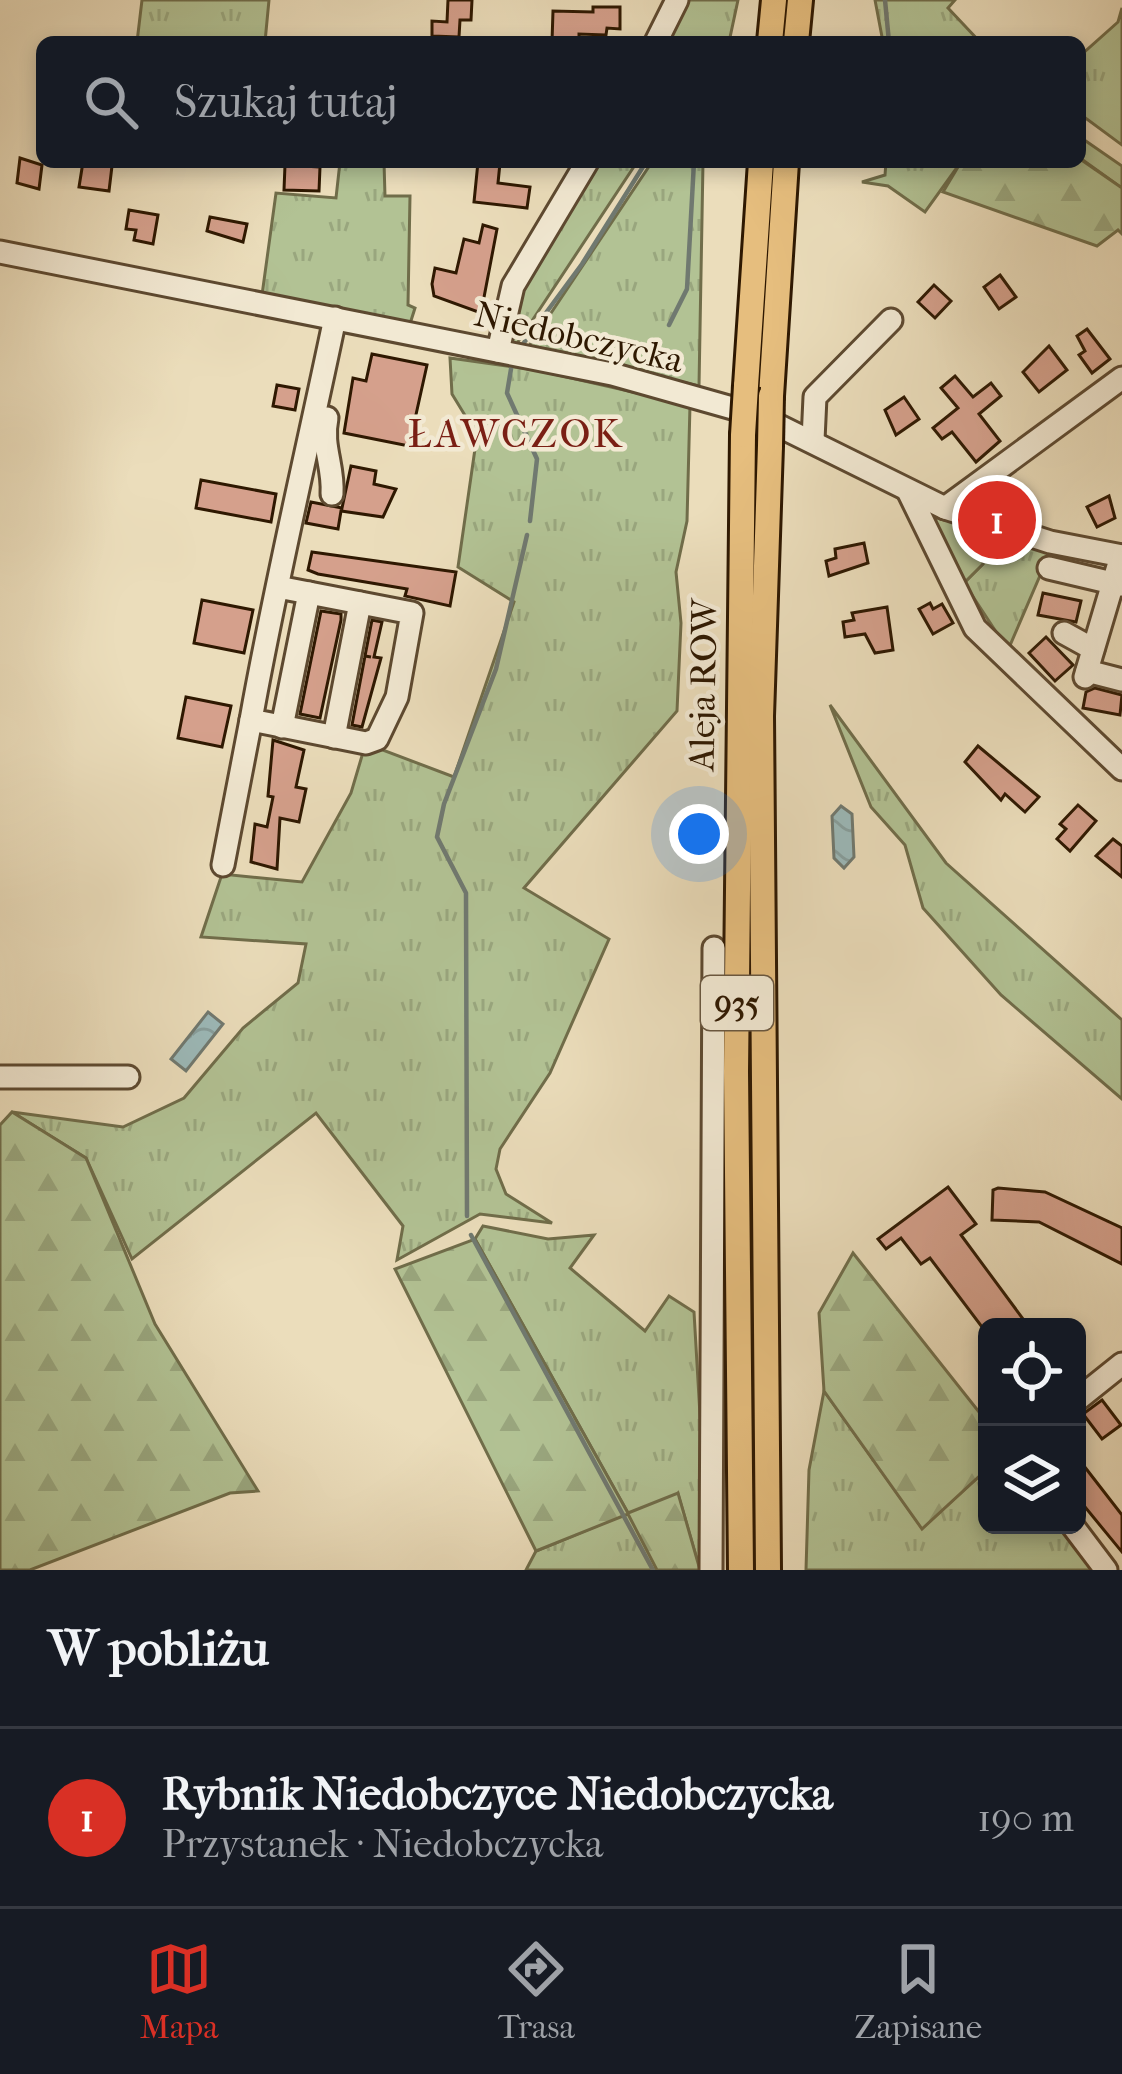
<!DOCTYPE html>
<html lang="pl">
<head>
<meta charset="utf-8">
<style>
	:root { --surface:#171b24; --page:#242831; --text:#f1f3f6; --muted:#9ea1a6; --line:#363941; --accent:#d93025 }
	body { margin:0; font-family:"IM FELL French Canon",serif; background:var(--page); color:var(--text) }
	.controls { position:absolute; right:36px; bottom:36px; display:grid; overflow:hidden; border-radius:18px; box-shadow:0 6px 18px #0003 }
	.controls button { width:108px; height:108px; display:grid; place-items:center; padding:0; border:0; border-bottom:3px solid var(--line); background:var(--surface); color:var(--text); font:60px sans-serif }
	.you { position:absolute; left:699px; top:834px; width:42px; height:42px; margin:-30px; border:9px solid #fff; border-radius:50%; background:#1a73e8; box-shadow:0 0 0 18px #1a73e833 }
	.badge { display:grid; place-items:center; width:78px; height:78px; border-radius:50%; background:var(--accent); color:#fff; font-size:39px; font-weight:700 }
	.pin { position:absolute; translate:-50% -50%; border:6px solid #fff; box-shadow:0 3px 12px #0006 }
	.list { margin:0; padding:0; list-style:none }
	h2 { display:flex; justify-content:space-between; align-items:center; height:156px; margin:0; padding:0 48px; font-size:51px }
	h2 small { font-size:39px; font-weight:400; color:var(--muted) }
	.list li { display:grid; grid-template-columns:78px 1fr auto; gap:36px; align-items:center; box-sizing:border-box; height:180px; padding:0 48px; border-top:3px solid var(--line) }
	.list b { display:block; font-size:45px; white-space:nowrap }
	.list p { margin:0; font-size:39px; white-space:nowrap; color:var(--muted) }
	.list em { font-size:39px; font-style:normal; color:var(--muted) }
	.icon { flex:none; width:66px; height:66px; fill:none; stroke:currentColor; stroke-width:2; stroke-linecap:round; stroke-linejoin:round }
	.map { position:relative; flex:none; width:1122px; height:1570px; overflow:hidden }
	.search { position:absolute; background:var(--surface); box-shadow:0 6px 18px #0003; left:36px; right:36px; top:36px; height:132px; display:flex; align-items:center; gap:30px; box-sizing:border-box; padding:0 42px; border-radius:18px; color:var(--muted); font-size:45px }
	.sheet { height:336px; background:var(--surface) }
	nav { display:flex; justify-content:space-around; align-items:center; box-sizing:border-box; height:168px; border-top:3px solid var(--line); background:var(--surface); font-size:33px; color:var(--muted) }
	nav a { display:grid; justify-items:center; gap:6px }
	nav .on { color:var(--accent) }
	.map>svg:first-child { display:block }
	.grass { fill:url(#grass-tufts); stroke:#706d4a; stroke-width:3 }
	.forest { fill:url(#forest-firs); stroke:#706d4a; stroke-width:3 }
	.water { fill:url(#water-waves); stroke:#707970; stroke-width:3 }
	.lines { fill:none; stroke-linecap:round; stroke-linejoin:round }
	.stream { stroke:#707970; stroke-width:4.5 }
	.building { fill:#d5a08c; stroke:#2e1801; stroke-width:3 }
	.minor-casing { stroke:#5d4930; stroke-width:27 }
	.major-casing { stroke:#2e1801; stroke-width:30 }
	.minor { stroke:#f2e9d3; stroke-width:21 }
	.major { stroke:#e6be7e; stroke-width:24 }
	.major-bridge-casing { stroke:#2e1801; stroke-width:30; stroke-linecap:butt }
	.major-bridge { stroke:#e6be7e; stroke-width:24 }
	.labels { text-anchor:middle; dominant-baseline:central; stroke-width:9; stroke-linejoin:round; paint-order:stroke }
	.shield { fill:#f2e9d3; stroke:#695740; stroke-width:3 }
	.shield-label { font-size:33px; font-weight:bold; fill:#2e1801 }
	.street-label { font-size:36px; fill:#2e1801; stroke:#f2e9d3 }
	.neighbourhood-label { font-size:39px; letter-spacing:3px; fill:#7a1f14; stroke:#f2e9d3 }
</style>
</head>
<body>
<div class="map">
<svg width="1122" height="1570" viewBox="0 0 1122 1570">
	<defs>
		<pattern id="grass-tufts" width="24" height="20" patternUnits="userSpaceOnUse" patternTransform="scale(3)"><rect width="24" height="20" fill="#b2c294"/><path d="M3 7l-1-3M5 7V3M7 7l1-3M15 17l-1-3M17 17v-4M19 17l1-3" fill="none" stroke="#99a67e"/></pattern>
		<pattern id="forest-firs" width="22" height="20" patternUnits="userSpaceOnUse" patternTransform="scale(3)"><rect width="22" height="20" fill="#b2c294"/><path d="M5 1l3.5 6h-7zM16 11l3.5 6h-7z" fill="#99a67e"/></pattern>
		<pattern id="water-waves" width="16" height="10" patternUnits="userSpaceOnUse" patternTransform="scale(3)"><rect width="16" height="10" fill="#9cbaba"/><path d="M0 5q4-4 8 0t8 0" fill="none" stroke="#879f9e"/></pattern>
	</defs>
	<rect width="100%" height="100%" fill="#ebddbb"/>
	<filter id="stains"><feTurbulence type="fractalNoise" baseFrequency=".00167" numOctaves="4"/><feColorMatrix values="0 0 0 0 .2 0 0 0 0 .09 0 0 0 0 .02 0 0 0 .5 -.17"/></filter>
	<radialGradient id="worn" r=".72"><stop offset=".6" stop-color="#630" stop-opacity="0"/><stop offset="1" stop-color="#630" stop-opacity=".3"/></radialGradient>
	<!-- grass -->
	<g class="grass">
		<path d="M142 0H269L265 42H137Z"/>
		<path d="M682 0H738L729 42H660Z"/>
		<path d="M875 0H955L948 8 980 42H883Z"/>
		<path d="M1122 8V145L1080 114V56L1118 22Z"/>
		<path d="M1080 137 1122 166V188L1080 158Z"/>
		<path d="M340 162H384L385 196H410L408 305 415 308 409 327 262 295 276 193 336 198Z"/>
		<path d="M595 162H637L516 345 505 341 515 291Z"/>
		<path d="M652 162H703L699 386 529 346Z"/>
		<path d="M886 162H961L925 212 888 186 862 182 885 175Z"/>
		<path d="M450 358 536 370 690 405 687 521 676 572 681 623 677 711 524 888 609 939 550 1073 500 1149 496 1169 506 1194 552 1223 480 1214 397 1260 403 1226 316 1113 132 1259 86 1158 12 1112 123 1127 184 1098 243 1028 298 983 306 944 201 937 222 874 302 882 351 793 364 749 375 747 454 777 514 602 458 567 477 435 452 394Z"/>
		<path d="M981 529 1051 550 1008 650 964 583 983 564Z"/>
		<path d="M830 705 946 863 1122 1020V1099L1001 995 923 908 905 845 871 807Z"/>
		<path d="M483 1226 548 1239 594 1235 570 1268 645 1331 669 1296 694 1312 709 1570H700L678 1494 649 1551 657 1570H526L536 1551 628 1513 475 1239Z"/>
		<path d="M824 1391 922 1528 987 1469V1525H1066L1099 1570H806L809 1470Z"/>
	</g>
	<!-- forest -->
	<g class="forest">
		<path d="M1080 159 1122 188V234L1118 230 1097 246 943 192 961 162Z"/>
		<path d="M933 517 981 529 983 564 964 583Z"/>
		<path d="M12 1112 86 1158 155 1324 258 1491 230 1493 30 1570H0V1125Z"/>
		<path d="M475 1239 628 1513 678 1493 700 1570H657L628 1514 536 1551 395 1269Z"/>
		<path d="M853 1253 987 1422V1469L922 1529 824 1391 819 1313Z"/>
	</g>
	<!-- water -->
	<g class="water">
		<path d="M841 806 852 814 854 857 844 868 834 858 832 816Z"/>
		<path d="M208 1012 223 1024 186 1071 171 1059Z"/>
	</g>
	<g class="lines">
		<!-- stream -->
		<g class="stream">
			<path d="M885 0 889 42"/>
			<path d="M669 325 687 289 694 162"/>
			<path d="M523 344 582 264 646 162"/>
			<path d="M512 363 507 393 537 459 530 521"/>
			<path d="M467 1216 466 893 437 837 444 804 496 669 527 535"/>
			<path d="M471 1235 653 1570"/>
		</g>
	</g>
	<!-- building -->
	<g class="building">
		<path d="M448 0H472L471 20H460L459 37 432 36V21L447 22Z"/>
		<path d="M593 7H620V29L607 28 606 35 579 34V42H552L553 11 593 12Z"/>
		<path d="M20 158 42 165 39 189 17 183Z"/>
		<path d="M83 162 112 166 109 191 79 187Z"/>
		<path d="M478 162 500 163 498 183 530 187 527 208 474 202Z"/>
		<path d="M285 165 320 167 319 191 284 190Z"/>
		<path d="M129 210 158 215 153 244 134 240 136 230 126 229Z"/>
		<path d="M210 217 247 224 243 242 207 231Z"/>
		<path d="M483 225 497 229 481 313 434 296 432 284 435 268 456 273 464 239 479 243Z"/>
		<path d="M1000 275 1016 297 999 309 984 287Z"/>
		<path d="M934 285 951 301 935 318 918 302Z"/>
		<path d="M1087 329 1110 359 1092 373 1079 355 1085 351 1077 336Z"/>
		<path d="M1049 346 1067 370 1039 392 1023 372Z"/>
		<path d="M372 354 427 365 409 446 344 433 353 378 366 381Z"/>
		<path d="M955 376 973 397 991 383 1001 396 979 414 1000 441 976 462 952 432 942 439 933 428 958 408 941 388Z"/>
		<path d="M277 385 299 389 295 410 273 406Z"/>
		<path d="M904 397 919 419 896 435 885 410Z"/>
		<path d="M351 466 376 471 374 484 396 489 383 517 341 511 338 529 306 523 311 502 342 508Z"/>
		<path d="M201 480 276 494 271 522 196 508Z"/>
		<path d="M1109 496 1115 518 1097 527 1087 507Z"/>
		<path d="M864 543 868 563 829 576 826 561 836 558 835 549Z"/>
		<path d="M312 552 456 572 450 606 405 596 407 589 318 574 308 570Z"/>
		<path d="M1043 593 1081 601 1076 622 1038 615Z"/>
		<path d="M202 600 253 610 244 653 194 643Z"/>
		<path d="M930 603 933 609 942 604 953 623 933 634 919 609Z"/>
		<path d="M887 607 893 650 875 653 865 634 845 637 843 622 854 620 852 613Z"/>
		<path d="M321 611 341 614V620L320 718 300 714Z"/>
		<path d="M372 620 382 622 374 657 381 658 362 727 352 725 365 656 371 657 365 656Z"/>
		<path d="M1046 637 1073 665 1055 681 1029 653Z"/>
		<path d="M1095 688 1122 695 1120 715 1083 708 1086 692Z"/>
		<path d="M186 697 231 706 222 747 178 738Z"/>
		<path d="M273 740 304 750 296 787 306 789 299 822 280 818 277 869 251 862 255 824 267 827 273 797 268 796Z"/>
		<path d="M978 746 1039 797 1025 812 1005 794 1001 800 965 762Z"/>
		<path d="M1078 805 1096 821 1070 851 1057 839 1066 829 1060 824Z"/>
		<path d="M1113 839 1122 846V877L1096 856Z"/>
		<path d="M948 1187 976 1224 961 1235 1029 1327H982L930 1258 921 1264 901 1238 886 1249 878 1239Z"/>
		<path d="M998 1188 1045 1192 1122 1228V1264L1039 1222 992 1220 993 1190Z"/>
		<path d="M1102 1400 1121 1425 1102 1439 1083 1414Z"/>
		<path d="M1084 1466 1122 1515V1552L1085 1507 1077 1489V1471Z"/>
	</g>
	<g class="lines">
		<!-- minor casing -->
		<g class="minor-casing">
			<g id="minor">
				<path d="M656 42 677 0"/>
				<path d="M0 252 612 374 757 415 945 508 1050 542 1122 556"/>
				<path d="M498 351 513 286 587 162"/>
				<path d="M327 418C321 446 334 466 332 494"/>
				<path d="M813 440 815 397 891 320"/>
				<path d="M909 493 975 628 1122 769"/>
				<path d="M945 508 1122 378"/>
				<path d="M1049 568 1121 585"/>
				<path d="M278 587 412 613 397 697 377 739 366 743 251 720C275 585 307 452 335 318"/>
				<path d="M1064 633 1093 649"/>
				<path d="M1087 671 1122 680"/>
				<path d="M1085 677 1121 556"/>
				<path d="M282 727 309 593"/>
				<path d="M334 737 360 603"/>
				<path d="M223 865 251 720"/>
				<path d="M0 1077H128"/>
				<path d="M1077 1400 1122 1364"/>
				<path d="M1072 1525 1106 1570"/>
				<path d="M711 1570 714 948"/>
			</g>
		</g>
		<!-- major casing -->
		<g class="major-casing">
			<g id="major">
				<path d="M770 42 774 0"/>
				<path d="M796 42 800 0"/>
				<path d="M746 386 761 162"/>
				<path d="M771 396 786 162"/>
				<path d="M741 1570 736 1072 743 435"/>
				<path d="M768 1570 761 716 770 446"/>
			</g>
		</g>
		<!-- minor -->
		<use href="#minor" class="minor"/>
		<!-- major -->
		<use href="#major" class="major"/>
		<!-- major-bridge casing -->
		<g class="major-bridge-casing">
			<g id="major-bridge">
				<path d="M743 435 746 386"/>
				<path d="M770 446 771 396"/>
			</g>
		</g>
		<!-- major-bridge -->
		<use href="#major-bridge" class="major-bridge"/>
	</g>
	<g class="labels">
		<!-- shield labels -->
		<rect class="shield" x="701" y="976" width="72" height="54" rx="9"/>
		<g class="shield-label">
			<text x="737" y="1003">935</text>
		</g>
		<!-- street labels -->
		<g class="street-label">
			<text transform="translate(579 337) rotate(13)">Niedobczycka</text>
			<text transform="translate(703 685) rotate(-89)">Aleja ROW</text>
		</g>
		<!-- neighbourhood labels -->
		<g class="neighbourhood-label">
			<text x="516" y="434">ŁAWCZOK</text>
		</g>
	</g>
	<rect width="100%" height="100%" filter="url(#stains)"/>
	<rect width="100%" height="100%" fill="url(#worn)"/>
</svg>
<div class="controls">
<button><svg class="icon" aria-label="locate" viewBox="0 0 24 24"><circle cx="12" cy="12" r="6"/><path d="M12 2v4M12 18v4M2 12h4M18 12h4"/></svg></button>
<button><svg class="icon" aria-label="layers" viewBox="0 0 24 24"><path d="M12 4l9 5-9 5-9-5zM3 14l9 5 9-5"/></svg></button>
</div>
<div class="you"></div>
<div class="pin badge" style="left:997px;top:520px">1</div>
<div class="search"><svg class="icon" aria-label="search" viewBox="0 0 24 24"><circle cx="10" cy="10" r="6"/><path d="M15 15l6 6"/></svg>Szukaj tutaj</div>
</div>
<section class="sheet">
<h2>W pobliżu<small></small></h2>
<ul class="list">
<li><span class="badge">1</span><div><b>Rybnik Niedobczyce Niedobczycka</b><p>Przystanek · Niedobczycka</p></div><em>190 m</em></li>
</ul>
</section>
<nav>
<a class="on"><svg class="icon" aria-label="map" viewBox="0 0 24 24"><path d="M3 6l6-2 6 2 6-2v14l-6 2-6-2-6 2zM9 4v14M15 6v14"/></svg>Mapa</a>
<a><svg class="icon" aria-label="directions" viewBox="0 0 24 24"><path d="M12 3l9 9-9 9-9-9zM9 14v-3h6M13 9l2 2-2 2"/></svg>Trasa</a>
<a><svg class="icon" aria-label="saved" viewBox="0 0 24 24"><path d="M7 4h10v16l-5-4-5 4z"/></svg>Zapisane</a>
</nav>
</body>
</html>
